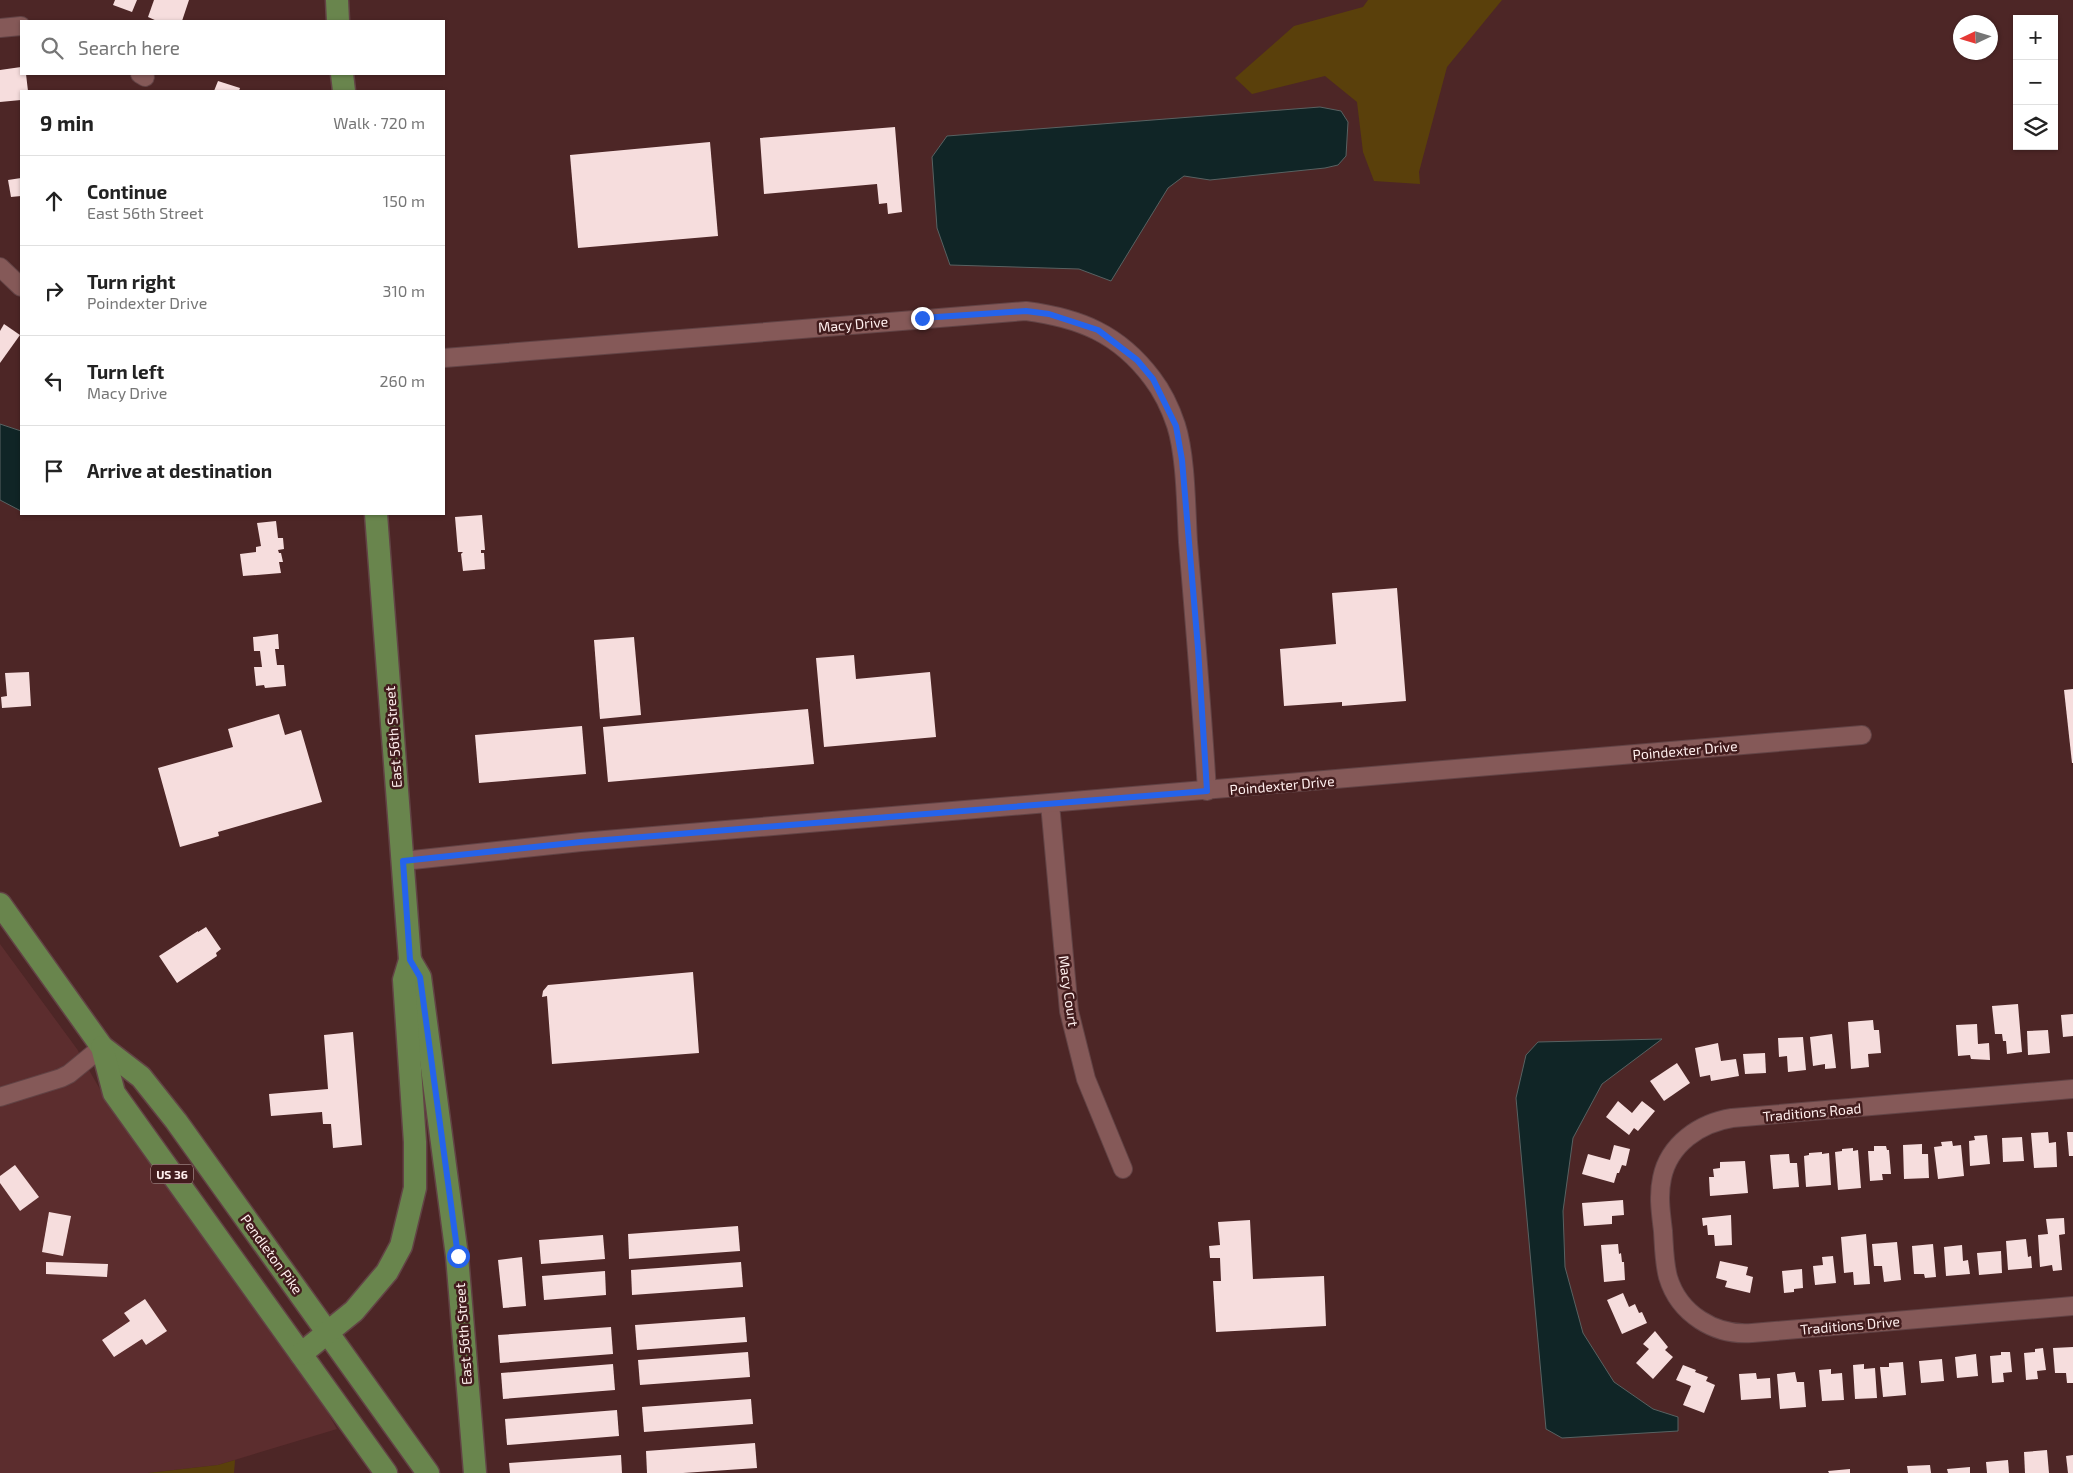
<!DOCTYPE html>
<html lang="en">
<head>
<meta charset="utf-8">
<style>
	:root { --surface:#fff; --page:#f6f6f6; --text:#222; --muted:#767676; --line:#e0e0e0 }
	body { margin:0; font-family:"Exo 2",sans-serif; background:var(--page); color:var(--text) }
	.controls { position:absolute; right:15px; top:15px; display:grid; overflow:hidden; border-radius:0px; box-shadow:0 1px 4px #0004 }
	.controls button { width:45px; height:45px; display:grid; place-items:center; padding:0; border:0; border-bottom:1px solid var(--line); background:var(--surface); color:var(--text); font:25px sans-serif }
	.compass { position:absolute; left:1953px; top:15px; width:45px; height:45px; border-radius:50%; background:var(--surface); box-shadow:0 1px 4px #0004; rotate:266deg }
	.stop { position:absolute; width:15px; height:15px; margin:-11px; border:4px solid #2563eb; border-radius:50%; background:#fff }
	.stop.end { background:#2563eb; border-color:#fff; box-shadow:0 1px 5px #0008 }
	.list { margin:0; padding:0; list-style:none }
	h2 { display:flex; justify-content:space-between; align-items:center; height:65px; margin:0; padding:0 20px; font-size:21px }
	h2 small { font-size:16px; font-weight:400; color:var(--muted) }
	.list li { display:grid; grid-template-columns:32px 1fr auto; gap:15px; align-items:center; box-sizing:border-box; height:90px; padding:0 20px; border-top:1px solid var(--line) }
	.list b { display:block; font-size:19px; white-space:nowrap }
	.list p { margin:0; font-size:16px; white-space:nowrap; color:var(--muted) }
	.list em { font-size:16px; font-style:normal; color:var(--muted) }
	.icon { flex:none; width:28px; height:28px; fill:none; stroke:currentColor; stroke-width:2; stroke-linecap:round; stroke-linejoin:round }
	.map { position:relative; flex:none; width:2073px; height:1473px; overflow:hidden }
	.search { position:absolute; background:var(--surface); box-shadow:0 1px 4px #0004; left:20px; top:20px; width:425px; height:55px; display:flex; align-items:center; gap:12px; box-sizing:border-box; padding:0 18px; border-radius:0px; color:var(--muted); font-size:19px }
	.panel { position:absolute; background:var(--surface); box-shadow:0 1px 4px #0004; left:20px; top:90px; width:425px; height:425px; border-radius:0px }
	.map>svg:first-child { display:block }
	.built { fill:#5c2d2e }
	.green { fill:#5a400b }
	.water { fill:#102526; stroke:#586262 }
	.building { fill:#f6dddd }
	.lines { fill:none; stroke-linecap:round; stroke-linejoin:round }
	.minor-casing { stroke:#624345; stroke-width:20 }
	.major-casing { stroke:#624345; stroke-width:25 }
	.minor { stroke:#855958; stroke-width:18 }
	.major { stroke:#69854d; stroke-width:22 }
	.route { stroke:#2563eb; stroke-width:6 }
	.labels { text-anchor:middle; dominant-baseline:central; stroke-width:5; stroke-linejoin:round; paint-order:stroke }
	.shield { fill:#421c1d; stroke:#c6b0af; stroke-width:1 }
	.shield-label { font-size:12px; font-weight:bold; fill:#ffefee }
	.street-label { font-size:14px; fill:#ffefee; stroke:#421c1d }
</style>
</head>
<body>
<div class="map">
<svg width="2073" height="1473" viewBox="0 0 2073 1473">
	<rect width="100%" height="100%" fill="#4d2626"/>
	<!-- built -->
	<path class="built" d="M0 944 77 1049 109 1105 320 1399 337 1429 218 1465 148 1473H0Z"/>
	<!-- green -->
	<g class="green">
		<path d="M1368 0H1502L1447 67 1419 172 1420 184 1374 181 1363 152 1357 102 1325 76 1252 94 1235 78 1294 26 1363 7Z"/>
		<path d="M235 1460 234 1473H148L218 1465Z"/>
	</g>
	<!-- water -->
	<g class="water">
		<path d="M1320 107 1341 111 1348 122 1346 156 1338 165 1325 168 1210 180 1184 176 1168 188 1111 281 1079 269 950 265 937 228 932 157 947 136Z"/>
		<path d="M0 424 21 431V511L0 500Z"/>
		<path d="M1662 1039 1602 1084 1573 1138 1563 1211 1565 1267 1583 1333 1614 1382 1653 1409 1678 1417V1431L1562 1438 1546 1429 1516 1098 1526 1055 1538 1042Z"/>
	</g>
	<!-- building -->
	<g class="building">
		<path d="M115 0H137L132 12 113 5Z"/>
		<path d="M154 0H189L182 21H157L148 17Z"/>
		<path d="M21 67V74H26L28 91H21V100L0 102V70Z"/>
		<path d="M218 81 240 88 239 91H214Z"/>
		<path d="M895 127 902 212 888 214 887 203 879 204 877 184 764 194 760 138Z"/>
		<path d="M710 142 718 236 578 248 570 155Z"/>
		<path d="M21 178V196L11 197 8 180Z"/>
		<path d="M4 324 20 335 0 363V331Z"/>
		<path d="M482 515 485 550H481V553H484L485 569 463 571 461 554 463 552H458L455 517Z"/>
		<path d="M276 521 278 538H283L284 549 278 550 279 553H281L283 562H279L281 573 243 576 240 554 256 552V547L261 546 257 523Z"/>
		<path d="M1397 588 1406 701 1342 706V702L1284 706 1280 649 1336 644 1332 593Z"/>
		<path d="M278 634 279 649H275L277 665H284L286 686 265 688 264 685 256 686 254 667H262L260 651H254L253 637Z"/>
		<path d="M634 637 641 715 600 719 594 640Z"/>
		<path d="M854 655 856 679 930 672 936 737 824 747 816 658Z"/>
		<path d="M29 672 31 706 2 708 1 697 7 696 5 673Z"/>
		<path d="M2073 689V763H2072L2064 690Z"/>
		<path d="M808 709 814 764 608 782 603 727Z"/>
		<path d="M279 714 285 735 301 730 322 802 218 832 219 836 180 847 158 768 233 747 228 729Z"/>
		<path d="M582 726 586 774 479 783 475 735Z"/>
		<path d="M206 927 221 949 216 953 217 956 177 983 159 956 198 931V932Z"/>
		<path d="M693 972 699 1053 552 1064 547 996 542 997 543 991 548 985Z"/>
		<path d="M2018 1004 2022 1052 2007 1054 2006 1041H2003L2002 1034H1995L1992 1006Z"/>
		<path d="M2073 1014V1036L2063 1037 2061 1015Z"/>
		<path d="M1873 1020 1874 1030H1879L1881 1053 1868 1054 1869 1067 1851 1069 1848 1022Z"/>
		<path d="M1977 1024 1978 1044 1989 1043 1990 1060 1971 1059 1970 1055 1958 1056 1956 1025Z"/>
		<path d="M2048 1030 2050 1053 2028 1055 2027 1031Z"/>
		<path d="M353 1032 362 1145 333 1148 331 1124H323L322 1112 271 1116 269 1094 328 1089 324 1035Z"/>
		<path d="M1832 1034 1836 1068 1825 1069V1064L1813 1066 1810 1037Z"/>
		<path d="M1803 1037 1806 1070 1788 1072 1787 1056 1779 1057 1778 1038Z"/>
		<path d="M1718 1043 1721 1061 1736 1059 1739 1076 1711 1081 1710 1075 1700 1077 1695 1048Z"/>
		<path d="M1765 1053 1766 1073 1745 1074 1743 1054Z"/>
		<path d="M1677 1063 1690 1083 1664 1101 1650 1081Z"/>
		<path d="M1618 1101 1632 1113 1642 1101 1655 1111 1638 1131 1634 1128 1629 1135 1606 1117Z"/>
		<path d="M2048 1132 2049 1143 2056 1142 2057 1167 2034 1168 2031 1133Z"/>
		<path d="M2067 1132H2073V1156H2069Z"/>
		<path d="M1987 1135 1990 1164 1970 1166 1969 1141 1975 1140 1974 1136Z"/>
		<path d="M2022 1137 2024 1161 2003 1162 2002 1138Z"/>
		<path d="M1952 1141 1953 1146 1961 1145 1964 1176 1938 1179 1934 1147 1942 1146 1941 1142Z"/>
		<path d="M1922 1144V1154H1928L1929 1178 1904 1179 1903 1145Z"/>
		<path d="M1614 1145 1630 1149 1626 1166 1622 1165 1619 1173H1617L1614 1183 1582 1174 1588 1154 1610 1160Z"/>
		<path d="M1874 1146H1886L1887 1150H1889L1891 1174H1882L1883 1180 1870 1181 1868 1151H1874Z"/>
		<path d="M1853 1148V1151L1858 1150 1861 1188 1838 1190 1835 1152 1842 1151V1149Z"/>
		<path d="M1822 1152V1154L1829 1153 1831 1185 1806 1187 1804 1156 1809 1155V1153Z"/>
		<path d="M1789 1154 1790 1163H1797L1799 1187 1773 1189 1770 1155Z"/>
		<path d="M1745 1161 1748 1193 1710 1196 1709 1177H1714L1713 1169 1720 1168V1162Z"/>
		<path d="M15 1165 39 1197 20 1211 0 1183V1176Z"/>
		<path d="M1623 1200 1624 1215 1612 1216V1224L1584 1226 1582 1203Z"/>
		<path d="M49 1212 71 1216 63 1256 42 1252Z"/>
		<path d="M1731 1215 1732 1245 1715 1246 1714 1235H1708L1707 1225 1703 1226 1702 1218Z"/>
		<path d="M2064 1218 2065 1234 2059 1235 2062 1270 2053 1271 2052 1265 2040 1267 2038 1235 2048 1234 2046 1219Z"/>
		<path d="M1250 1220 1253 1279 1324 1276 1326 1326 1216 1332 1213 1281H1221L1220 1258H1210L1209 1246 1220 1245 1218 1222Z"/>
		<path d="M738 1226 740 1251 629 1259 628 1234Z"/>
		<path d="M1866 1234 1870 1284 1854 1285 1853 1272 1844 1273 1841 1237Z"/>
		<path d="M603 1235 605 1259 541 1264 539 1240Z"/>
		<path d="M2026 1239 2028 1257 2031 1256 2032 1268 2008 1270 2006 1241Z"/>
		<path d="M1897 1242 1901 1280 1884 1282 1882 1266H1874L1872 1244Z"/>
		<path d="M1618 1244 1619 1254 1621 1253 1622 1262H1624L1625 1280 1604 1282 1601 1245Z"/>
		<path d="M1933 1244 1936 1277 1925 1278 1924 1274H1914L1912 1246Z"/>
		<path d="M1962 1245 1963 1261 1968 1260 1970 1274 1946 1276 1944 1247Z"/>
		<path d="M2001 1251 2002 1273 1979 1275 1977 1253Z"/>
		<path d="M1833 1256 1836 1283 1815 1285 1813 1266 1823 1265 1822 1257Z"/>
		<path d="M522 1257 526 1306 503 1308 498 1260Z"/>
		<path d="M1720 1261 1748 1267 1746 1275 1753 1277 1750 1293 1725 1287 1727 1281 1716 1278Z"/>
		<path d="M46 1262 108 1264 107 1277 46 1274Z"/>
		<path d="M741 1262 743 1287 632 1295 631 1270Z"/>
		<path d="M1802 1269 1803 1288 1794 1289V1292L1784 1293 1782 1271Z"/>
		<path d="M605 1271 606 1295 544 1300 542 1276Z"/>
		<path d="M1623 1293 1629 1307 1635 1304 1639 1313 1642 1312 1647 1323 1622 1334 1607 1300Z"/>
		<path d="M145 1299 167 1331 146 1345 142 1339 114 1357 102 1340 130 1321 124 1313Z"/>
		<path d="M745 1317 747 1342 637 1350 635 1325Z"/>
		<path d="M611 1327 613 1354 500 1363 498 1335Z"/>
		<path d="M1655 1331 1668 1347 1665 1350 1673 1357 1653 1379 1636 1363 1649 1349 1643 1344Z"/>
		<path d="M2073 1347V1383H2067L2066 1373H2055L2053 1348Z"/>
		<path d="M2043 1348 2046 1370 2037 1371 2038 1379 2026 1380 2024 1353 2035 1352V1349Z"/>
		<path d="M748 1352 750 1377 640 1385 638 1360Z"/>
		<path d="M2001 1352H2010L2012 1372 2003 1373 2004 1382 1992 1383 1990 1356 2001 1355Z"/>
		<path d="M1976 1354 1978 1376 1957 1378 1955 1357Z"/>
		<path d="M1942 1359 1944 1381 1921 1383 1919 1361Z"/>
		<path d="M1903 1362 1906 1395 1883 1397 1880 1367H1889V1363Z"/>
		<path d="M613 1364 615 1390 503 1399 501 1373Z"/>
		<path d="M1864 1364V1369L1875 1368 1877 1398 1855 1399 1853 1365Z"/>
		<path d="M1683 1365 1696 1370 1695 1372 1708 1377 1706 1381 1715 1385 1704 1413 1683 1405 1691 1386 1676 1380Z"/>
		<path d="M1831 1369V1374L1842 1373 1844 1400 1822 1401 1819 1370Z"/>
		<path d="M1795 1372 1797 1382H1804L1806 1407 1780 1409 1777 1374Z"/>
		<path d="M1756 1373 1757 1379 1770 1378 1771 1398 1741 1400 1739 1374Z"/>
		<path d="M751 1399 753 1424 644 1432 642 1407Z"/>
		<path d="M617 1410 619 1436 507 1445 505 1419Z"/>
		<path d="M755 1443 757 1468 683 1473H647L646 1451Z"/>
		<path d="M2047 1450 2049 1473H2025L2024 1452Z"/>
		<path d="M621 1455 622 1473H510L509 1463Z"/>
		<path d="M2073 1455V1473H2068L2066 1456Z"/>
		<path d="M2008 1460 2009 1473H1987L1986 1462Z"/>
		<path d="M1930 1465 1931 1473H1908L1907 1466Z"/>
		<path d="M1970 1467V1473H1948L1947 1469Z"/>
		<path d="M1850 1469V1473H1829L1828 1471Z"/>
	</g>
	<g class="lines">
		<!-- minor casing -->
		<g class="minor-casing">
			<g id="minor">
				<path d="M0 28 21 26"/>
				<path d="M140 74 145 77"/>
				<path d="M0 267 21 287"/>
				<path d="M444 358 1026 311C1080 318 1119 334 1152 378 1162 391 1171 410 1176 425 1186 456 1186 508 1188 542 1195 625 1202 708 1207 791"/>
				<path d="M1050 804 1069 1011 1086 1079 1123 1169"/>
				<path d="M403 861 581 842 1862 735"/>
				<path d="M2073 1089 1732 1118C1700 1123 1669 1144 1662 1178 1658 1196 1661 1214 1663 1231 1664 1246 1664 1262 1668 1277 1679 1314 1715 1336 1752 1333L2073 1306"/>
				<path d="M0 1097 61 1078 69 1074 102 1047"/>
			</g>
		</g>
		<!-- major casing -->
		<g class="major-casing">
			<g id="major">
				<path d="M337 0 338 21"/>
				<path d="M342 74 344 91"/>
				<path d="M0 904 102 1047 141 1077 176 1121 428 1473"/>
				<path d="M410 960 420 977 457 1256 475 1473"/>
				<path d="M102 1047 114 1093 386 1473"/>
				<path d="M301 1354 354 1311 387 1272 401 1246 415 1188V1142L404 980 410 960 376 514"/>
			</g>
		</g>
		<!-- minor -->
		<use href="#minor" class="minor"/>
		<!-- major -->
		<use href="#major" class="major"/>
	</g>
	<g class="lines">
		<!-- route -->
		<path class="route" d="M458 1256 420 977 410 960 403 861 581 842 1207 791 1198 648 1182 460 1176 426 1153 379 1137 360 1098 330 1049 314 1026 311 922 318"/>
	</g>
	<g class="labels">
		<!-- shield labels -->
		<rect class="shield" x="151" y="1164.5" width="42" height="19" rx="4"/>
		<g class="shield-label">
			<text x="172" y="1174">US 36</text>
		</g>
		<!-- street labels -->
		<g class="street-label">
			<text transform="translate(853 324) rotate(-5)">Macy Drive</text>
			<text transform="translate(393 737) rotate(-94)">East 56th Street</text>
			<text transform="translate(1685 750) rotate(-5)">Poindexter Drive</text>
			<text transform="translate(1282 785) rotate(-5)">Poindexter Drive</text>
			<text transform="translate(1069 991) rotate(82)">Macy Court</text>
			<text transform="translate(1812 1112) rotate(-5)">Traditions Road</text>
			<text transform="translate(272 1254) rotate(54)">Pendleton Pike</text>
			<text transform="translate(1850 1325) rotate(-5)">Traditions Drive</text>
			<text transform="translate(463 1334) rotate(-94)">East 56th Street</text>
		</g>
	</g>
</svg>
<div class="controls">
<button>+</button>
<button>−</button>
<button><svg class="icon" aria-label="layers" viewBox="0 0 24 24"><path d="M12 4l9 5-9 5-9-5zM3 14l9 5 9-5"/></svg></button>
</div>
<svg class="compass" viewBox="-18 -18 36 36"><path d="M0-13l5 13h-10z" fill="#e53935"/><path d="M0 13l5-13h-10z" fill="#767676"/></svg>
<div class="stop" style="left:458px;top:1256px"></div>
<div class="stop end" style="left:922px;top:318px"></div>
<div class="search"><svg class="icon" aria-label="search" viewBox="0 0 24 24"><circle cx="10" cy="10" r="6"/><path d="M15 15l6 6"/></svg>Search here</div>
<section class="panel">
<h2>9 min<small>Walk · 720 m</small></h2>
<ul class="list">
<li><svg class="icon" aria-label="ahead" viewBox="0 0 24 24"><path d="M12 20V5M6 11l6-6 6 6"/></svg><div><b>Continue</b><p>East 56th Street</p></div><em>150 m</em></li>
<li><svg class="icon" aria-label="right" viewBox="0 0 24 24"><path d="M7 20v-9h11M14 6l5 5-5 5"/></svg><div><b>Turn right</b><p>Poindexter Drive</p></div><em>310 m</em></li>
<li><svg class="icon" aria-label="left" viewBox="0 0 24 24"><path d="M17 20v-9H6M10 6l-5 5 5 5"/></svg><div><b>Turn left</b><p>Macy Drive</p></div><em>260 m</em></li>
<li><svg class="icon" aria-label="arrive" viewBox="0 0 24 24"><path d="M6 21V4h12l-3 4 3 4H6"/></svg><div><b>Arrive at destination</b></div></li>
</ul>
</section>
</div>
</body>
</html>
